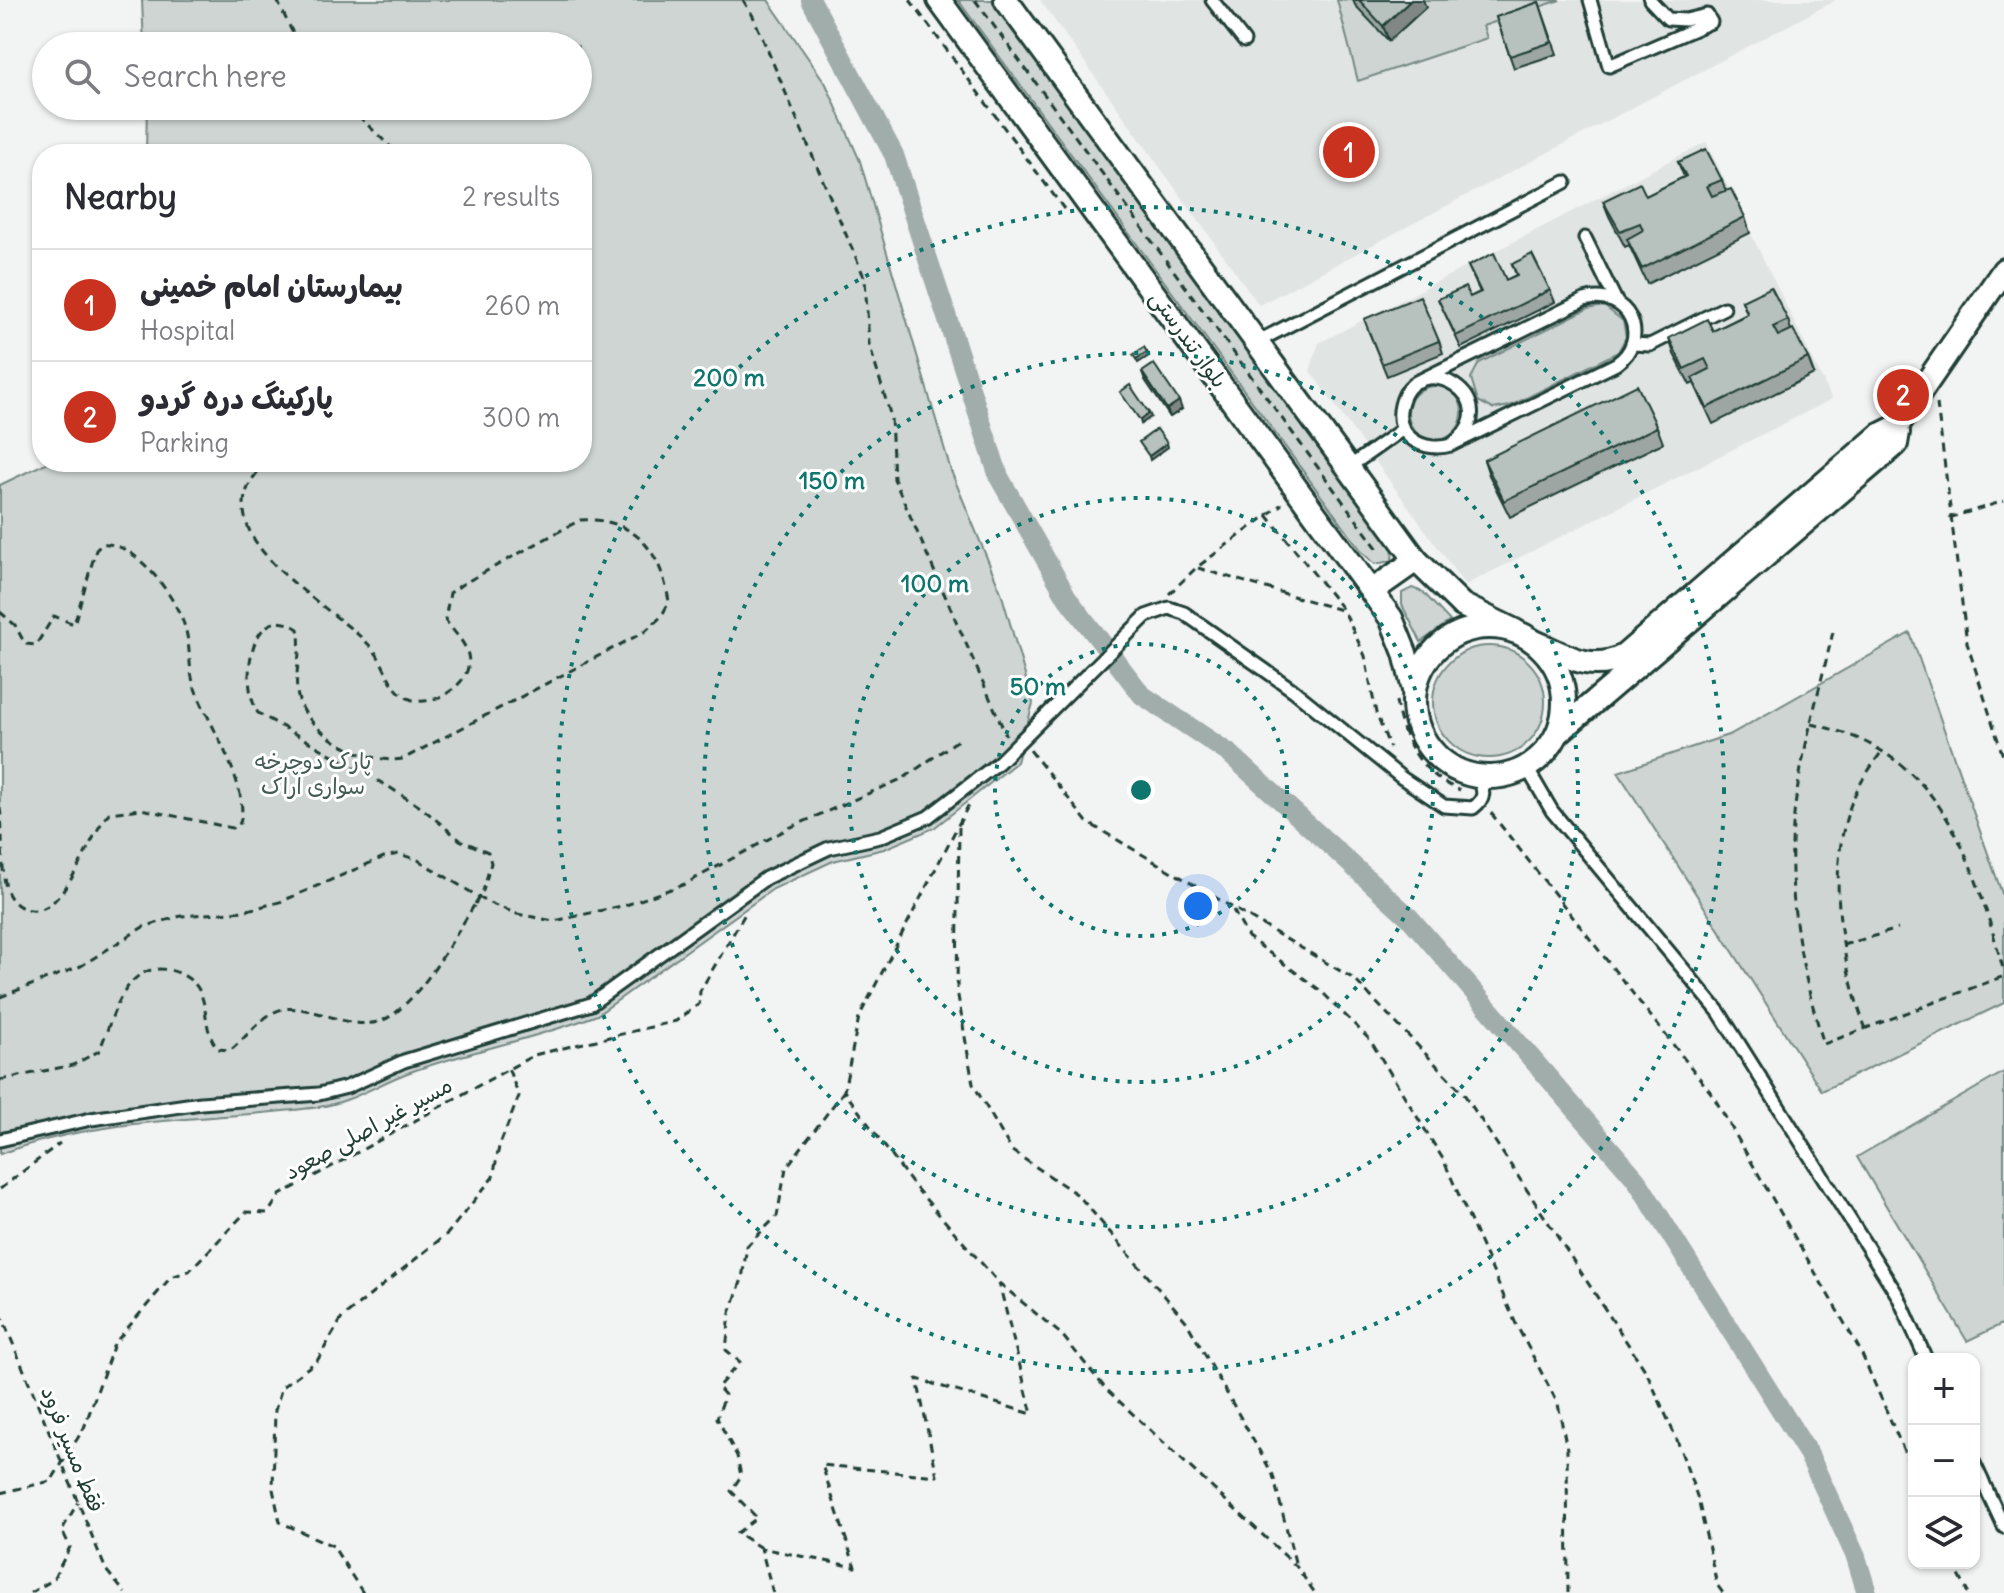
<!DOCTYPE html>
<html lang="en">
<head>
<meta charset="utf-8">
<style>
	:root { --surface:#fff; --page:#f7f7f7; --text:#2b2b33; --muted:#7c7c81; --line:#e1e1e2; --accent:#c8321e }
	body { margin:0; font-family:Delius,"Playpen Sans Arabic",sans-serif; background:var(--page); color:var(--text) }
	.controls { position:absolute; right:24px; bottom:24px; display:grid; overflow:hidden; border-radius:16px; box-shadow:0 2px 6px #0004 }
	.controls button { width:72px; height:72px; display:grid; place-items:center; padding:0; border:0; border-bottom:2px solid var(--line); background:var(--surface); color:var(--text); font:40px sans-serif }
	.you { position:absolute; left:1198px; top:906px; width:28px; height:28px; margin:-20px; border:6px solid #fff; border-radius:50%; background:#1a73e8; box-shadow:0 0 0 12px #1a73e833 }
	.badge { display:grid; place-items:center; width:52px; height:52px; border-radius:50%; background:var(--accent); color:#fff; font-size:26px; font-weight:700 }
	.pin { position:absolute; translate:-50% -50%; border:4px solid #fff; box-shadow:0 2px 8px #0006 }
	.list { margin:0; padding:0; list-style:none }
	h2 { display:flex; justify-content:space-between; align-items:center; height:104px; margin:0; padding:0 32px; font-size:34px }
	h2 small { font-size:26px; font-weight:400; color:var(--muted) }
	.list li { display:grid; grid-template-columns:52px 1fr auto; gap:24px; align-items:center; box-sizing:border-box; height:112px; padding:0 32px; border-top:2px solid var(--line) }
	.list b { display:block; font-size:30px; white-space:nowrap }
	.list p { margin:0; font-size:26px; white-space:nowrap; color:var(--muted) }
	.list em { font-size:26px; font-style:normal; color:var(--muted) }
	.icon { flex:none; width:44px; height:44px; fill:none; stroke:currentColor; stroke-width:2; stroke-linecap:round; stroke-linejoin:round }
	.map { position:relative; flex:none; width:2004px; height:1593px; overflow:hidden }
	.search { position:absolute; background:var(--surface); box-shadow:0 2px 6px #0004; left:32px; top:32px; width:560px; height:88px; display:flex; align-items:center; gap:20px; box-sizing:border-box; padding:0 28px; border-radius:44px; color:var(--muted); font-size:30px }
	.panel { position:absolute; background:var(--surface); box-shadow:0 2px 6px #0004; left:32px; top:144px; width:560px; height:328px; border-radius:32px }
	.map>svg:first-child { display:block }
	.built { fill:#e0e4e3 }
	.green { fill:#ced5d3; stroke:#768984; stroke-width:2 }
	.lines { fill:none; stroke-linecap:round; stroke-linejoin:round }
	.canal { stroke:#a1adaa; stroke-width:20 }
	.service-casing { stroke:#1f3d34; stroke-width:17 }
	.minor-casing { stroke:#1f3d34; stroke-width:28 }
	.path { stroke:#1f3d34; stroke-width:3; stroke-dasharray:8 6; stroke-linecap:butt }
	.service { stroke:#fff; stroke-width:11 }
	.minor { stroke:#fff; stroke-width:22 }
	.path-bridge { stroke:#1f3d34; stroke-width:3; stroke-dasharray:8 6; stroke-linecap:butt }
	.wall { fill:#9da6a3; stroke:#1f3d34; stroke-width:2 }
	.shaded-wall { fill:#808784; stroke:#1f3d34; stroke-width:2 }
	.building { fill:#b7c1bd; stroke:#1f3d34; stroke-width:2 }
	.ring { fill:none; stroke:#0f766e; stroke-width:4; stroke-dasharray:4 8 }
	.labels { text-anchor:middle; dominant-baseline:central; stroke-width:6; stroke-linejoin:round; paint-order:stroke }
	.street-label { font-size:22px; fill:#1f3d34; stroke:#fff }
	.park-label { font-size:22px; fill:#425b54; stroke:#fff }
	.centre { fill:#0f766e; stroke:#fff; stroke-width:4 }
	.ring-label { font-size:24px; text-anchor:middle; font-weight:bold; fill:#0f766e; stroke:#fff; stroke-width:6; stroke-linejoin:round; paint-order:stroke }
</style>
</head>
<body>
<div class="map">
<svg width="2004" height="1593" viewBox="0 0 2004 1593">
	<rect width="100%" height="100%" fill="#f2f3f3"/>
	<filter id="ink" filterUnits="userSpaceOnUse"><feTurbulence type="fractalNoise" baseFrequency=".0125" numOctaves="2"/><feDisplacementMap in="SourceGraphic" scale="16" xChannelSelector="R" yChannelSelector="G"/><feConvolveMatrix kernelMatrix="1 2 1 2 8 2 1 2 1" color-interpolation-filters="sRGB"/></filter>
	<g filter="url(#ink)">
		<!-- built -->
		<g class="built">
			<path d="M1040 0H1836L1259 305Z"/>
			<path d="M1706 142 1832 399 1465 585 1310 371 1319 343Z"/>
		</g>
		<!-- green -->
		<g class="green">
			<path d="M142 0H768L826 84 860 161 951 471 1001 592 1033 703 1017 762 934 828 884 849 833 861 773 889 597 1015C536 1039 472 1050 410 1072 379 1083 353 1102 319 1107 214 1121 101 1116 0 1154V485L48 462H582V154H146L147 106H578V46H144Z"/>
			<path d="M958 0H992L1393 548 1392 561 1375 564 1363 553Z"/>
			<path d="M1337 0H1560L1483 26 1487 38 1358 81Z"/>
			<path d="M1604 306 1623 321 1626 337 1618 352 1510 406 1493 409 1478 401 1471 378 1479 363 1587 309Z"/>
			<circle cx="1435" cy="413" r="27"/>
			<path d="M1412 588 1423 592 1450 621 1421 642 1402 605V593Z"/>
			<path d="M1910 633 2004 899V1003L1822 1091 1618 772 1731 734Z"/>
			<circle cx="1489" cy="702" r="56"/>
			<path d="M2004 1072V1323L1967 1341 1857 1157Z"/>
		</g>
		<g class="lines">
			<!-- canal -->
			<path class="canal" d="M811 0 894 155 999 477 1068 599 1142 695 1230 754 1409 917 1636 1179 1809 1455 1856 1557 1867 1593"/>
			<!-- service casing -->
			<g class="service-casing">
				<g id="service">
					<path d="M1212 0 1244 41"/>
					<path d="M1590 0 1609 66 1711 22 1707 15 1686 20 1668 19 1650 0"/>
					<path d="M1585 238 1616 301"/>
					<path d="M1257 342 1565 182"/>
					<path d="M1633 344 1650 345 1724 308"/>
					<path d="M1419 381 1584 300C1628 288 1653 338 1616 364L1451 445C1425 453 1393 437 1401 405 1416 343 1513 401 1451 445"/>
					<path d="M1349 467 1403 429"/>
					<path d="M1527 768 1552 811 1719 1012 1898 1296 1926 1359"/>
					<path d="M0 1140 91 1119 201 1103 319 1094 347 1087 404 1061 591 1004 766 878 829 848 880 837 928 817 998 763 1146 616 1169 608 1184 613 1293 690 1402 778 1444 806 1473 808C1486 798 1484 792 1479 778"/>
					<path d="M1974 1463 2004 1527"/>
				</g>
			</g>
			<!-- minor casing -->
			<g class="minor-casing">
				<g id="minor">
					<path d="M939 0 1391 618 1405 653 1414 690"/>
					<path d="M1006 0 1416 560 1462 605 1515 631"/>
					<path d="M1895 429 2004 270"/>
					<path d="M1372 591 1416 560"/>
					<circle cx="1489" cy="702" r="75"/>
					<path d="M1537 643C1566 656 1593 673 1624 656L1880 435 1892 429 1898 432 1896 444 1559 732"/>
				</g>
			</g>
			<!-- path -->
			<g class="path">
				<path d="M277 0 299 46"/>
				<path d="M743 0 753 16 865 279 869 344 891 417 894 479 1006 735"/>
				<path d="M910 0 1064 209"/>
				<path d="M975 0 1380 552"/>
				<path d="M348 106 398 154"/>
				<path d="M1937 404 1967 643 2004 759"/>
				<path d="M267 462C189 534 330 602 371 647 386 663 388 690 410 699 434 709 475 682 468 655 465 641 452 631 445 619L450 593 461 585 580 520C634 517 661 550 669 602L661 617 644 632 403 759C367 765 308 735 298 697 293 676 303 652 298 629 252 598 238 681 258 713L389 787 422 808 460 840 488 852 491 863 483 891"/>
				<path d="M1267 515 1344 611 1365 656 1376 713 1390 748"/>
				<path d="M1949 518 2004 501"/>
				<path d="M1198 568 1344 611"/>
				<path d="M1169 594 1196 568 1282 504"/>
				<path d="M0 612 15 625 25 644 36 645 54 616 74 624 96 550 102 544C136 540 179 601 186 631 191 651 188 672 196 691 209 724 251 788 240 823L232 828 141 809 109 813C87 837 65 921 26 909 16 906 9 898 6 888 0 862 4 834 0 808"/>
				<path d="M1833 632C1820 687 1804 743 1796 799 1784 882 1799 965 1824 1044L2004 976"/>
				<path d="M1396 701C1402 739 1421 775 1460 790"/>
				<path d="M1811 724C1943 751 1972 858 2004 972"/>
				<path d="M1030 750 1087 822 1354 979 1464 1094 1647 1373 1677 1440 1698 1499 1717 1585 1723 1593"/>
				<path d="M968 806 859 1017 844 1091 914 1186 999 1283 1062 1335 1105 1388 1296 1566 1315 1593"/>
				<path d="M1491 813 1712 1094 1860 1350 1914 1474"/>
				<path d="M959 827 957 990 973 1084 1012 1151 1078 1195 1186 1321 1273 1475 1296 1566"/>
				<path d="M1233 910 1248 937 1321 991 1370 1040 1443 1159 1516 1324 1558 1404 1567 1449 1568 1593"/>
				<path d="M1843 945 1898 929"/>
				<path d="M0 997 81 966 143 927 181 916 243 911 280 902 384 857 399 854 418 860 487 902 517 914 554 921 577 916 626 905 685 884 789 828 904 778 958 740"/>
				<path d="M1866 1029C1841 965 1826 870 1851 804 1858 785 1870 768 1882 751"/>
				<path d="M0 1080 73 1065 99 1051C113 1020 123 961 169 970 180 972 194 980 199 990 209 1010 203 1031 218 1049L231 1050C246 1038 263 1013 283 1009 322 1004 359 1041 395 1013 429 986 452 940 475 904"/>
				<path d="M0 1189 60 1143"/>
				<path d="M0 1312 106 1570 125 1593"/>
				<path d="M0 1493 51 1481 84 1428 114 1344 171 1277 189 1271 246 1212 268 1213 280 1195 534 1055 676 1021 699 1004 700 991 746 912"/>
				<path d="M761 1548 737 1533 757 1518 731 1491 741 1476 737 1456 717 1418 725 1395 718 1387 740 1362 726 1350 730 1313 742 1279 747 1246 777 1216 786 1168 844 1091"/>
				<path d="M1953 1563 1968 1593"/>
				<path d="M30 1593 53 1580 70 1547 62 1530 78 1502"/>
				<path d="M363 1593 333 1546 280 1522 273 1489 275 1410 282 1387 317 1361 342 1318 448 1233 493 1177 499 1147 519 1096 508 1068"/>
				<path d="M773 1593 761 1548 855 1567 822 1465 937 1476 917 1379 1032 1414 999 1283"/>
			</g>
			<!-- service -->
			<use href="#service" class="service"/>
			<!-- minor -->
			<use href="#minor" class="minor"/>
			<!-- path-bridge -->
			<path class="path-bridge" d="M475 904 483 891"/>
		</g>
		<!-- wall -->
		<g class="wall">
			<path d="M1353 0H1359L1426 7 1389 41 1355 5Z"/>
			<path d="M1539 2 1557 54 1514 68 1496 17Z"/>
			<path d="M1678 162 1722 180 1726 191 1745 217 1750 233 1647 284 1629 245 1625 247 1609 216 1603 201 1646 196 1684 177Z"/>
			<path d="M1512 264 1550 290 1555 302 1461 348 1438 299 1470 297 1480 292 1468 266 1506 280 1516 275Z"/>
			<path d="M1742 301 1788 320 1791 330 1808 358 1814 374 1713 424 1694 383 1690 385 1674 354 1669 338 1713 331 1747 314Z"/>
			<path d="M1368 330 1439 341 1443 353 1387 376Z"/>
			<path d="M1142 372 1182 409 1170 417 1145 380Z"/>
			<path d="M1657 427 1663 443 1510 517 1489 475 1484 460Z"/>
		</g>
		<!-- shaded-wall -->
		<g class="shaded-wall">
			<path d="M1411 0H1423L1426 7 1389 41 1383 26Z"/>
			<path d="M1147 352 1149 356 1138 363 1136 359Z"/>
			<path d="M1179 401 1182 409 1170 417 1167 409Z"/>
			<path d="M1149 413 1151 417 1141 424 1140 420Z"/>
			<path d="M1167 443 1168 447 1150 460 1149 456Z"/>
		</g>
		<!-- building -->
		<g class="building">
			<path d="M1359 0H1411L1383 26Z"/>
			<path d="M1539 2 1552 42 1510 56 1496 17Z"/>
			<path d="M1706 149 1722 180 1707 186 1712 196 1731 189 1745 217 1642 269 1627 239 1643 230 1640 223 1620 231 1603 201 1640 183 1646 196 1686 176 1678 162Z"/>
			<path d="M1494 253 1506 280 1517 275 1512 264 1532 254 1550 290 1456 336 1438 299 1465 287 1470 297 1481 292 1468 266Z"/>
			<path d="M1771 287 1788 320 1773 327 1778 336 1793 329 1808 358 1707 408 1692 378 1710 369 1705 359 1684 369 1669 338 1707 319 1713 331 1748 314 1742 301Z"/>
			<path d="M1420 296 1439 341 1382 364 1364 319Z"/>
			<path d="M1144 347 1147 352 1136 359 1133 355Z"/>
			<path d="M1154 364 1179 401 1167 409 1142 372Z"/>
			<path d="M1130 385 1149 413 1140 420 1120 392Z"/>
			<path d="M1637 385 1657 427 1504 501 1484 460Z"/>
			<path d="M1157 429 1167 443 1149 456 1139 442Z"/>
		</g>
	</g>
	<!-- distance rings -->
	<g class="ring">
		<circle cx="1141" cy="790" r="146"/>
		<circle cx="1141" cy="790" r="292"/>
		<circle cx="1141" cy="790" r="437"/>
		<circle cx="1141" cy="790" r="583"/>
	</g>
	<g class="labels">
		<!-- street labels -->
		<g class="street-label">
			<text transform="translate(1189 339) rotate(54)">بلوار تندرستی</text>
			<text transform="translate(368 1128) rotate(-29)">مسیر غیر اصلی صعود</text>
			<text transform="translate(73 1449) rotate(68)">فقط مسیر فرود</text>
		</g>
		<!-- park labels -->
		<g class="park-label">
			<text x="313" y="761">پارک دوچرخه<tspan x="313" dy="25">سواری اراک</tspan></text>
		</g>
	</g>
	<circle cx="1141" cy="790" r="12" class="centre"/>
	<g class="ring-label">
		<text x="729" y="386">200 m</text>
		<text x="832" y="489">150 m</text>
		<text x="935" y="592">100 m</text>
		<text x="1038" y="695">50 m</text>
	</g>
</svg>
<div class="controls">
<button>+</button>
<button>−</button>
<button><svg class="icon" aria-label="layers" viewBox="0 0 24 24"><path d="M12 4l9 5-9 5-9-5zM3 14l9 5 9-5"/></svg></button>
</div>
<div class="you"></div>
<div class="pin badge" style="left:1349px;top:152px">1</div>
<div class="pin badge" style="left:1903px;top:395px">2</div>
<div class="search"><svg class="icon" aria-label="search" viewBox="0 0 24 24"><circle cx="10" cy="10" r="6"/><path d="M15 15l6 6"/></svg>Search here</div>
<section class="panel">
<h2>Nearby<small>2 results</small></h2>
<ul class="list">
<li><span class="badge">1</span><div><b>بیمارستان امام خمینی</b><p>Hospital</p></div><em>260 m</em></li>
<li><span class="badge">2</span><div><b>پارکینگ دره گردو</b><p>Parking</p></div><em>300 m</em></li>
</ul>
</section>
</div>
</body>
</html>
